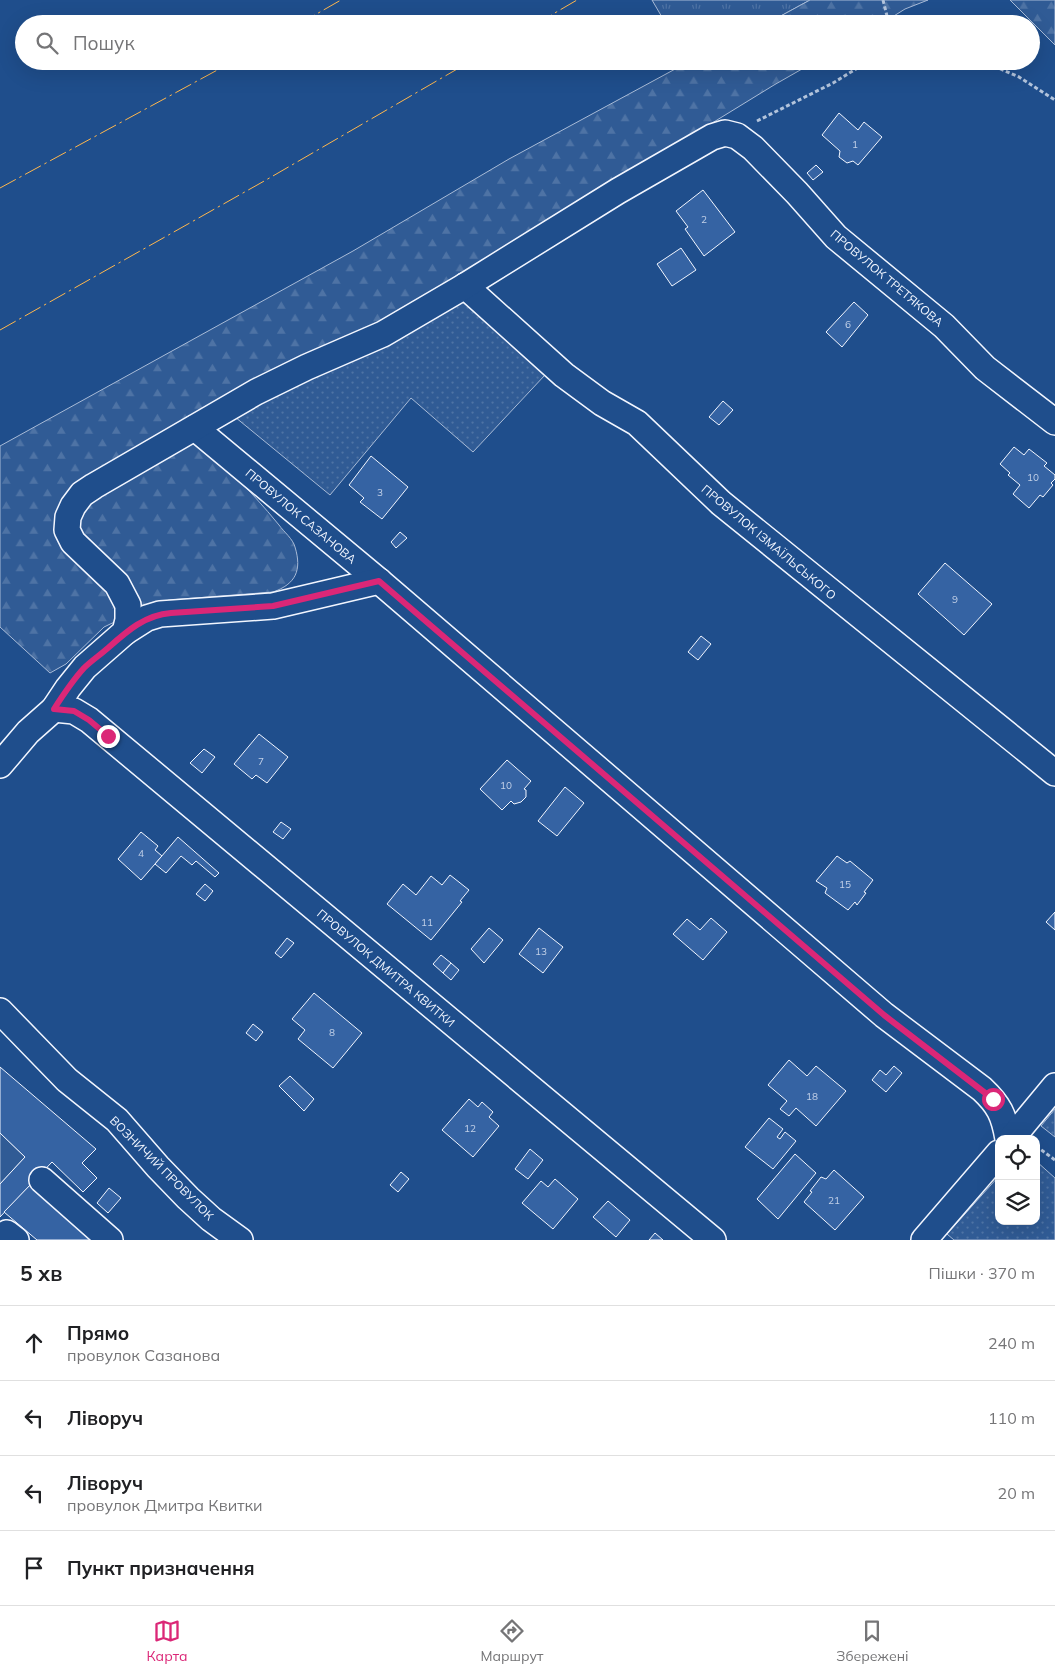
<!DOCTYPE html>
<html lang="uk">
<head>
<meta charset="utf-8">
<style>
	:root { --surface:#fff; --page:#f2f2f2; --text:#202124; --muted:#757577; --line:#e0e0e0; --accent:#db2777 }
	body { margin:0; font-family:Mulish,sans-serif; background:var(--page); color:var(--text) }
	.controls { position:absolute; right:15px; bottom:15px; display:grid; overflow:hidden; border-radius:10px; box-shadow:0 5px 20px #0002 }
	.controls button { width:45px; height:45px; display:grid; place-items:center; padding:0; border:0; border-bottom:1px solid var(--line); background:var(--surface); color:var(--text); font:25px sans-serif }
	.stop { position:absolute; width:15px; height:15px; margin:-11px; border:4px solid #db2777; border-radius:50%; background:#fff }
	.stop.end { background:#db2777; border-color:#fff; box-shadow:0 1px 5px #0008 }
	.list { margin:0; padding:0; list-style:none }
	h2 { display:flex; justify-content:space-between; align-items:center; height:65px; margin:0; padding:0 20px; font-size:21px }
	h2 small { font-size:16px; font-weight:400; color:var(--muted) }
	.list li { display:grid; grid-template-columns:32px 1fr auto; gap:15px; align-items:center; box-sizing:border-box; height:75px; padding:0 20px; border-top:1px solid var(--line) }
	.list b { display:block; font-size:19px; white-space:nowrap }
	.list p { margin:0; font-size:16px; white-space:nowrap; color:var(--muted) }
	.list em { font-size:16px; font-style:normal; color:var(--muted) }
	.icon { flex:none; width:28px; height:28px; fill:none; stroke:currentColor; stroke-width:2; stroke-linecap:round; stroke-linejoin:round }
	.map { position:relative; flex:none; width:1055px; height:1240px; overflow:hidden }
	.search { position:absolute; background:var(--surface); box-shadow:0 5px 20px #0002; left:15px; right:15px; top:15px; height:55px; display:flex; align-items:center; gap:12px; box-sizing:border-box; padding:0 18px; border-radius:28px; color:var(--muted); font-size:19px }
	.sheet { height:365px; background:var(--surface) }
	nav { display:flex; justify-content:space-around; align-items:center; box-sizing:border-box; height:70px; border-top:1px solid var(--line); background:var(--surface); font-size:14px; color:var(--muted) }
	nav a { display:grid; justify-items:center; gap:2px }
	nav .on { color:var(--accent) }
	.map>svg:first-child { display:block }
	.grass { fill:url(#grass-tufts); stroke:#a8bbd7 }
	.forest { fill:url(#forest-firs); stroke:#a8bbd7 }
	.garden { fill:url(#garden-dots); stroke:#a8bbd7 }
	.built { fill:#305b95; stroke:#a8bbd7 }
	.building { fill:#3563a3; stroke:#f2f6ff }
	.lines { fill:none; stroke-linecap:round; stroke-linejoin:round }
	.minor-casing { stroke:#f2f6ff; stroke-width:28 }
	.path { stroke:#b3c4dc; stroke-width:3; stroke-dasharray:4 2.5; stroke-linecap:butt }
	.minor { stroke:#1f4e8c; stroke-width:25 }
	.power { stroke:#ffb74d; stroke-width:1; stroke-dasharray:18 4 2.5 4; stroke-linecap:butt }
	.route { stroke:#db2777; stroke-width:6 }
	.labels { text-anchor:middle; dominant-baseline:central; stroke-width:4; stroke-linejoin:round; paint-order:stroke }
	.number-label { font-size:10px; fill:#c3d1e8 }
	.street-label { font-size:12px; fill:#f2f6ff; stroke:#1f4e8c }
</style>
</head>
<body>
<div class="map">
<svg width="1055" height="1240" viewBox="0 0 1055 1240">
	<defs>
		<pattern id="grass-tufts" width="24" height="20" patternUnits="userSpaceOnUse" patternTransform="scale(1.25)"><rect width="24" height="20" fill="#305b95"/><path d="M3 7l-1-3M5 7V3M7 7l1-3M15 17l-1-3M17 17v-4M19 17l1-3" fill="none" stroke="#4e73a5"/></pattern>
		<pattern id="forest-firs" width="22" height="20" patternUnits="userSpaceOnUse" patternTransform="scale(1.25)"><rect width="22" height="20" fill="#305b95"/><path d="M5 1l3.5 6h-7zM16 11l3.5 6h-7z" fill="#4e73a5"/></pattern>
		<pattern id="garden-dots" width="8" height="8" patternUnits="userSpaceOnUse" patternTransform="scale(1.25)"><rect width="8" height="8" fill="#305b95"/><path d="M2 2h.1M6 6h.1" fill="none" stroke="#4e73a5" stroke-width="1.8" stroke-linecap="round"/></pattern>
	</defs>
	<rect width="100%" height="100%" fill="#1f4e8c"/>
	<!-- grass -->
	<path class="grass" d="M652 0H810L766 24H666Z"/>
	<!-- forest -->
	<g class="forest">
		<path d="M810 0H928L905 9 881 24H766Z"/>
		<path d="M1010 0H1055V45Z"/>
		<path d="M690 61H816L774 85 411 308 180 423C215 456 249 488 279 525 284 532 293 539 295 547 302 570 296 584 273 592L169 600 146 607 104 627 66 664 50 673 0 627V446L353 251 509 159Z"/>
	</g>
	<!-- garden -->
	<g class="garden">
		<path d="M465 299 545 375 473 452 411 398 330 495 235 417Z"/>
		<path d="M1055 1109V1137L1041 1126Z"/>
		<path d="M1036 1161 1055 1178V1240H954L947 1234 999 1176V1221H1036Z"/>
	</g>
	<!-- built -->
	<path class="built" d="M0 1133 25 1157 0 1184Z"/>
	<!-- building -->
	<g class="building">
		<path d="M839 113 858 130 864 122 882 137 858 165 853 161 847 163 839 157 840 151 822 135Z"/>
		<path d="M816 165 823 172 813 180 807 173Z"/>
		<path d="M703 190 735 232 704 256 685 229 688 227 676 211Z"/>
		<path d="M681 248 696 270 672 286 657 264Z"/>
		<path d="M854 302 868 315 842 347 826 332Z"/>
		<path d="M723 401 733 410 719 425 709 417Z"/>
		<path d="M1014 447 1024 455 1029 449 1047 463 1044 466 1055 475V479L1051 483 1053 485 1043 497 1040 495 1029 508 1013 494 1020 485 1008 475 1010 473 1000 464Z"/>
		<path d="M371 456 408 487 382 519 360 502 364 498 349 485Z"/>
		<path d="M400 532 407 538 396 548 391 542Z"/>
		<path d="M945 563 992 604 964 635 918 594Z"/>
		<path d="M701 636 711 644 698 660 688 652Z"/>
		<path d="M259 734 288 757 267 783 256 775 252 779 234 764Z"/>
		<path d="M204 749 215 757 202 773 190 763Z"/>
		<path d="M507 760 531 781 524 789 526 790V797L521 802 514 804 511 801 502 810 480 789Z"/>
		<path d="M565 787 584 803 557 836 538 821Z"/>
		<path d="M281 822 291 829 283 839 273 832Z"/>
		<path d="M141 832 158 846 155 850 162 856 141 880 118 859Z"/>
		<path d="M178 837 219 873 215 877 196 861 192 865 181 856 166 873 155 864Z"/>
		<path d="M837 856 847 863 850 861 873 880 864 892 866 893 857 905 855 902 848 910 825 893 827 888 816 881Z"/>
		<path d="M450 875 469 890 460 901 462 902 431 940 387 904 403 884 416 895 431 876 442 885Z"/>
		<path d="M205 884 213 891 205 901 196 894Z"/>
		<path d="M1055 912V930L1046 922Z"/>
		<path d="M711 918 727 932 703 960 673 934 687 919 700 930Z"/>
		<path d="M489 928 503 940 484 963 471 949Z"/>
		<path d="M539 928 563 947 543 973 519 954Z"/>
		<path d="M287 938 294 943 281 958 275 953Z"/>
		<path d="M441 955 451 963 443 973 433 964Z"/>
		<path d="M451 963 459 970 451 980 443 973Z"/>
		<path d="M314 993 362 1033 333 1068 298 1039 305 1030 292 1019Z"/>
		<path d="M253 1024 263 1032 256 1041 246 1033Z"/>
		<path d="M789 1060 807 1076 816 1066 846 1091 816 1126 796 1108 789 1116 780 1109 787 1101 768 1085Z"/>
		<path d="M894 1066 902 1073 886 1092 872 1080 880 1070 886 1075Z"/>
		<path d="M0 1067 96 1149 82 1163 97 1178 83 1192 52 1162 0 1217V1184L25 1157 0 1133Z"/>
		<path d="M290 1076 314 1099 304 1111 279 1086Z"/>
		<path d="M469 1099 478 1107 482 1102 493 1112 489 1117 499 1126 473 1157 442 1130Z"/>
		<path d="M769 1118 783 1129 777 1137 780 1139 785 1132 796 1141 773 1169 745 1147Z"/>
		<path d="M530 1149 543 1160 528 1179 515 1169Z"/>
		<path d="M795 1154 816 1173 778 1219 757 1199Z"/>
		<path d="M834 1170 864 1197 835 1230 804 1202 812 1192 810 1191 821 1177 826 1179Z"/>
		<path d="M401 1172 409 1179 398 1192 390 1185Z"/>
		<path d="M555 1179 578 1199 553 1229 522 1203 541 1181 548 1187Z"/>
		<path d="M34 1181 103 1240H37L4 1212Z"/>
		<path d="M109 1188 121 1198 108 1213 97 1203Z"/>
		<path d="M608 1201 630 1220 616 1237 593 1217Z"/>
		<path d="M655 1233 663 1240H649Z"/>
	</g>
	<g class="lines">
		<!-- minor casing -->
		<g class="minor-casing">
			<g id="minor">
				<path d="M465 286 564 375 602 403 637 423 721 503 1055 773"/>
				<path d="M195 428 379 581 884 1015 982 1089C999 1105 1004 1115 1008 1139"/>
				<path d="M125 632 147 618 160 614 273 606 379 581"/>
				<path d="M54 709 74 711 89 720 713 1240"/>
				<path d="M0 765 28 732 54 709 68 688 85 667 125 632 128 620V605L117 584 73 542 67 530 68 517 73 506 82 494 94 486 256 392 307 367 383 334 465 286 618 191 712 137 725 133 737 136 753 148 797 193 836 237 944 326 985 368 1055 422"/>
				<path d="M0 1011 67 1080 117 1120 158 1167 188 1198 211 1219 240 1240"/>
				<path d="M1011 1139 1055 1086"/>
				<path d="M42 1180 110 1240"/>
				<path d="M7 1233 16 1240"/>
				<path d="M924 1240 999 1153"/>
			</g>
		</g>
		<!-- path -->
		<g class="path">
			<path d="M883 0 889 24"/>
			<path d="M982 61 1019 77 1055 100"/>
			<path d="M757 121 833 83 869 61"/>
			<path d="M1036 1146 1055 1160"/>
		</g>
		<!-- minor -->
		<use href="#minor" class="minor"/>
		<!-- power -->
		<g class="power">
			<path d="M299 24 341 0"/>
			<path d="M536 24 577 0"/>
			<path d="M0 188 234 61"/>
			<path d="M0 330 266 180 471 61"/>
		</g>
	</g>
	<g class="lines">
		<!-- route -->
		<path class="route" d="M108 736 89 720 74 711 54 709C63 695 72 681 84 668 91 661 100 655 108 648 127 631 145 615 171 613L273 606 379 581 884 1015 993 1099"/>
	</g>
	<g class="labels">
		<!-- number labels -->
		<g class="number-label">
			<text x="855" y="144">1</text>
			<text x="704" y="219">2</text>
			<text x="848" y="324">6</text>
			<text x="1033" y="477">10</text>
			<text x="380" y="492">3</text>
			<text x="955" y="599">9</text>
			<text x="261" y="761">7</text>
			<text x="506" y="785">10</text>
			<text x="141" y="853">4</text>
			<text x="845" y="884">15</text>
			<text x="427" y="922">11</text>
			<text x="541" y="951">13</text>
			<text x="332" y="1032">8</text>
			<text x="812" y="1096">18</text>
			<text x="470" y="1128">12</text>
			<text x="834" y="1200">21</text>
		</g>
		<!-- street labels -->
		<g class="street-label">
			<text transform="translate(887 278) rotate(40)">ПРОВУЛОК ТРЕТЯКОВА</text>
			<text transform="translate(301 516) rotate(40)">ПРОВУЛОК САЗАНОВА</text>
			<text transform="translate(769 542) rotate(40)">ПРОВУЛОК ІЗМАЇЛЬСЬКОГО</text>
			<text transform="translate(386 968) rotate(40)">ПРОВУЛОК ДМИТРА КВИТКИ</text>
			<text transform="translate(162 1168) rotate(45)">ВОЗНИЧИЙ ПРОВУЛОК</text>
		</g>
	</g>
</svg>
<div class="controls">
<button><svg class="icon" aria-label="locate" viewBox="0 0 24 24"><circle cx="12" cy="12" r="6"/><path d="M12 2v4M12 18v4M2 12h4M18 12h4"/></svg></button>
<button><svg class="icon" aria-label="layers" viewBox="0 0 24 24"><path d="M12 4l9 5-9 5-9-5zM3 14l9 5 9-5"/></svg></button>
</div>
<div class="stop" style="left:993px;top:1099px"></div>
<div class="stop end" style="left:108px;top:736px"></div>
<div class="search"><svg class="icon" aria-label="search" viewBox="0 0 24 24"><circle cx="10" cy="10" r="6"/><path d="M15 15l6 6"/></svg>Пошук</div>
</div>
<section class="sheet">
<h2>5 хв<small>Пішки · 370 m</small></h2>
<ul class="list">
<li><svg class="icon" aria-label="ahead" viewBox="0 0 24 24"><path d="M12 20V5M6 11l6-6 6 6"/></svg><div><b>Прямо</b><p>провулок Сазанова</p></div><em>240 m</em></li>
<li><svg class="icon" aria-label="left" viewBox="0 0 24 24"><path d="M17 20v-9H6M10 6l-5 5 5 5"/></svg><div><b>Ліворуч</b></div><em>110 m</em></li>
<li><svg class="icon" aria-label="left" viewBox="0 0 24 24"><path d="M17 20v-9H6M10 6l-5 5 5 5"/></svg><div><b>Ліворуч</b><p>провулок Дмитра Квитки</p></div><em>20 m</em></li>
<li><svg class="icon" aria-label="arrive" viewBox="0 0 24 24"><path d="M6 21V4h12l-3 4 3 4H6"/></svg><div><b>Пункт призначення</b></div></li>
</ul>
</section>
<nav>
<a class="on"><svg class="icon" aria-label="map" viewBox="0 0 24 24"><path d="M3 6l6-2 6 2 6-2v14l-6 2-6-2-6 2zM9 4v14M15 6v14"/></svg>Карта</a>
<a><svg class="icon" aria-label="directions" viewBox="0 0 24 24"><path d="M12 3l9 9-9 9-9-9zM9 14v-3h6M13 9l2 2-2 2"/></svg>Маршрут</a>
<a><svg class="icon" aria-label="saved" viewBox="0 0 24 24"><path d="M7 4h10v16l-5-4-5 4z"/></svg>Збережені</a>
</nav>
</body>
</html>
